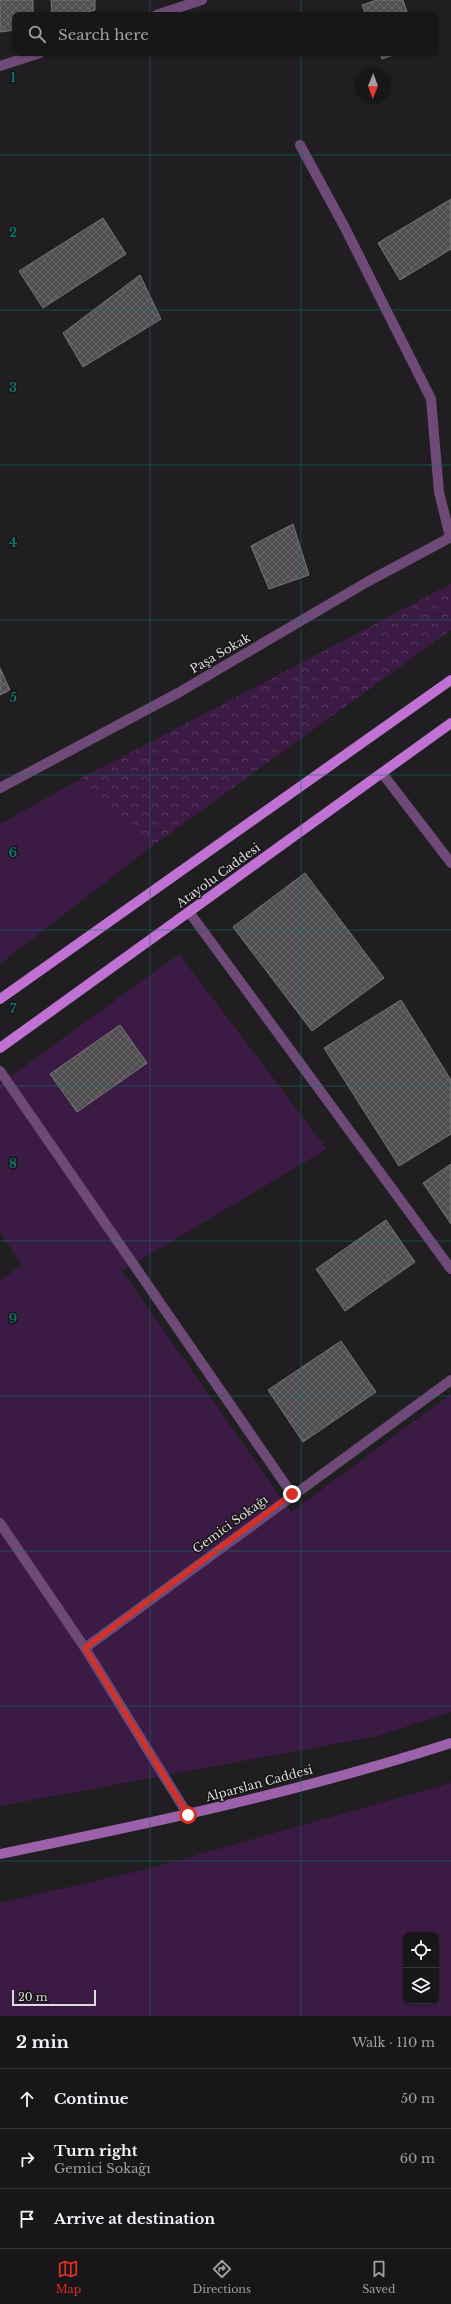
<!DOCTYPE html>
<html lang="en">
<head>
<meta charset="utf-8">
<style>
	:root { --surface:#181619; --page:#252326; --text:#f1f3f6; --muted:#9f9fa2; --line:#363538; --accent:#d93025 }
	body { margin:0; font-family:"Libre Baskerville",serif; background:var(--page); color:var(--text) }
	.controls { position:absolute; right:12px; bottom:12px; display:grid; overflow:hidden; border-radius:8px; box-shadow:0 1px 3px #0004 }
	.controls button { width:36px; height:36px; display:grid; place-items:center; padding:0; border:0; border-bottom:1px solid var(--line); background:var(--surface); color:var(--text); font:20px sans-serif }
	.compass { position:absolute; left:355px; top:68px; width:36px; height:36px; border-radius:50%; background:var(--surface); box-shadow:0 1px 3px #0004; rotate:181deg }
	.scale { position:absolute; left:12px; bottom:10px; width:84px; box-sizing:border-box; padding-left:4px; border:2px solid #dddbdd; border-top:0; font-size:11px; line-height:14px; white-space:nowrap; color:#dddbdd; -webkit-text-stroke:3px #171517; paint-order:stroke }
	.stop { position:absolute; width:12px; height:12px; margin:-9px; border:3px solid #d93025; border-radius:50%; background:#fff }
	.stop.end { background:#d93025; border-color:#fff; box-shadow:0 1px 4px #0008 }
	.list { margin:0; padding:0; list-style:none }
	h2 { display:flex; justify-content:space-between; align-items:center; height:52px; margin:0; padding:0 16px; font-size:17px }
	h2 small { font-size:13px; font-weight:400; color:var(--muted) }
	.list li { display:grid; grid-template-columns:26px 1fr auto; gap:12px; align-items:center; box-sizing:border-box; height:60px; padding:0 16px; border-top:1px solid var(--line) }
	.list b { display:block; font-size:15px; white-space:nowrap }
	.list p { margin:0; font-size:13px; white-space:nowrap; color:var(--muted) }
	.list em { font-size:13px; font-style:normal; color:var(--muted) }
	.icon { flex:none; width:22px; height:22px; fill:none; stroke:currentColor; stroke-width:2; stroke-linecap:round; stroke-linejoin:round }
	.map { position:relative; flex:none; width:451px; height:2016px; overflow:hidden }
	.search { position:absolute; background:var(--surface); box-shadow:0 1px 3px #0004; left:12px; right:12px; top:12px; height:44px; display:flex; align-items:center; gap:10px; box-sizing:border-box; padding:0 14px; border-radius:8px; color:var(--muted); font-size:15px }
	.sheet { height:232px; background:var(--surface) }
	nav { display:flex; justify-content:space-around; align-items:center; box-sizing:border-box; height:56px; border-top:1px solid var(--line); background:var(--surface); font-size:11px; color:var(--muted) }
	nav a { display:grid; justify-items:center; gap:2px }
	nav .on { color:var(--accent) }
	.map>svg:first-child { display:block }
	.grass { fill:#3b1a43; fill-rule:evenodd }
	.park { fill:url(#park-crowns) }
	.building { fill:url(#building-cross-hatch); stroke:#777477 }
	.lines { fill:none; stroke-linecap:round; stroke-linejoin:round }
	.street { stroke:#6f4a78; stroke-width:10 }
	.secondary { stroke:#9c61ab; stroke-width:10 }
	.primary { stroke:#bf72d3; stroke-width:10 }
	.route { stroke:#d93025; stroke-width:5 }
	.grid { fill:none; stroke:#0f766e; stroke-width:1; stroke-opacity:0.55 }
	.labels { text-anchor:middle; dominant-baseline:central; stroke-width:3; stroke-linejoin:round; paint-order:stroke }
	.street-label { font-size:12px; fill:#dddbdd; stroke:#171517 }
	.grid-label { font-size:13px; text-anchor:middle; font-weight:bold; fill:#0f766e; stroke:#171517; stroke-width:3; stroke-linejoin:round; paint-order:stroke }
</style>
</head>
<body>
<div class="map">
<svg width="451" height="2016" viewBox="0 0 451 2016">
	<defs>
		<pattern id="park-crowns" width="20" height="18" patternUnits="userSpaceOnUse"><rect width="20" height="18" fill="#3b1a43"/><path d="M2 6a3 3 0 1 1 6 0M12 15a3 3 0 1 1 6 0" fill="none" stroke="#573b5e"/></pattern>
		<pattern id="building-cross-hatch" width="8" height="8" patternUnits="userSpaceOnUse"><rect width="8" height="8" fill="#524f52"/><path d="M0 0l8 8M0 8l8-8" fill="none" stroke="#6a686a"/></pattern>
	</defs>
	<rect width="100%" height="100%" fill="#201e21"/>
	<!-- grass -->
	<g class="grass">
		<path d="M82 778 147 850 0 964V824Z"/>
		<path d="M179 954 327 1149 122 1271 291 1512 451 1394V1712L378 1736 0 1806V1280L22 1265 0 1233V1084Z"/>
		<path d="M451 1783V2016H0V1903L147 1869ZM406 1935H436V2001H406Z"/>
	</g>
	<!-- park -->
	<path class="park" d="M451 584V630L147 850 82 778Z"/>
	<!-- building -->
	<g class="building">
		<path d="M0 0H33V15H15V30L0 32Z"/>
		<path d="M51 0H95V10L76 15H52Z"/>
		<path d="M377 0H403L408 15H366L362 5Z"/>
		<path d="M380 53H399L382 59Z"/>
		<path d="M451 199V249L400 280 378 243Z"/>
		<path d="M103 218 126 254 43 308 19 271Z"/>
		<path d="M140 275 161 319 83 367 63 333Z"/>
		<path d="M293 524 309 575 269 589 251 546Z"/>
		<path d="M0 668 10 690 0 695Z"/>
		<path d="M305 873 384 978 312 1031 233 927Z"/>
		<path d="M401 1000 451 1080V1134L399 1166 324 1048Z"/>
		<path d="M120 1025 147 1063 77 1112 50 1074Z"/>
		<path d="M451 1164V1224L423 1183Z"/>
		<path d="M386 1220 415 1262 345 1311 316 1269Z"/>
		<path d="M341 1341 376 1392 303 1442 268 1390Z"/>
	</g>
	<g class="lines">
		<!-- street -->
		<g class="street">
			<path d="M156 15 202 0"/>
			<path d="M0 66 40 53"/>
			<path d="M300 145 344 226 431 399 439 492 450 537"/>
			<path d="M382 773 451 863"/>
			<path d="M0 788 178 693 367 582 451 537"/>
			<path d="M189 912 451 1269"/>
			<path d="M0 1071 292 1494"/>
			<path d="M0 1523 85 1648 188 1815"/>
			<path d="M85 1648 451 1380"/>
		</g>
		<!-- secondary -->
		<path class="secondary" d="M0 1854C152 1823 303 1791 451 1743"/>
		<!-- primary -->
		<g class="primary">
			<path d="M0 999 451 680"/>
			<path d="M0 1048 451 723"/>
		</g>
	</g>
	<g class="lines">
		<!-- route -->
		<path class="route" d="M188 1815 85 1648 292 1494"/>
	</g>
	<!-- grid -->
	<path class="grid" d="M150 0V15M301 0V15M150 53V2016M301 53V2016M0 155H451M0 310H451M0 465H451M0 620H451M0 775H451M0 930H451M0 1086H451M0 1241H451M0 1396H451M0 1551H451M0 1706H451M0 1861H451"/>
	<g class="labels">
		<!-- street labels -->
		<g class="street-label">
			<text transform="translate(220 653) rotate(-30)">Paşa Sokak</text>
			<text transform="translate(218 875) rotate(-36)">Atayolu Caddesi</text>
			<text transform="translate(230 1524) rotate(-36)">Gemici Sokağı</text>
			<text transform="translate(259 1783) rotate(-15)">Alparslan Caddesi</text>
		</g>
	</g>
	<g class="grid-label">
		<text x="13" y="82">1</text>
		<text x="13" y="237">2</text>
		<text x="13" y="392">3</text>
		<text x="13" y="547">4</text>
		<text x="13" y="702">5</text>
		<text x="13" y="857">6</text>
		<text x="13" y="1013">7</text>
		<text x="13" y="1168">8</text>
		<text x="13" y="1323">9</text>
	</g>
</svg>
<div class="controls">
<button><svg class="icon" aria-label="locate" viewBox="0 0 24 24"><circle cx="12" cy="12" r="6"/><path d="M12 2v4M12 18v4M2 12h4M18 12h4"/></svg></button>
<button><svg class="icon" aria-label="layers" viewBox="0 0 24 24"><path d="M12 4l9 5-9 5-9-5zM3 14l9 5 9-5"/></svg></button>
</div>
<svg class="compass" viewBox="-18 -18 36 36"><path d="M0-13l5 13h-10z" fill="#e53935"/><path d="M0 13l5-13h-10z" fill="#9f9fa2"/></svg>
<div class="scale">20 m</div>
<div class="stop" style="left:188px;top:1815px"></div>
<div class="stop end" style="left:292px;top:1494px"></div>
<div class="search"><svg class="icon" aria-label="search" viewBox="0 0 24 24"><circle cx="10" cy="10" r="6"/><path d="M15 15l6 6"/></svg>Search here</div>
</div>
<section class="sheet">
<h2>2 min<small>Walk · 110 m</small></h2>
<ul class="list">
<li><svg class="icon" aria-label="ahead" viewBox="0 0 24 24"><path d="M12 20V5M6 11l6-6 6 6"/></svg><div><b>Continue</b></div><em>50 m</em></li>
<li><svg class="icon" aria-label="right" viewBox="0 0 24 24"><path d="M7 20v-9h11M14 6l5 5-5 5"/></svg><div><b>Turn right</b><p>Gemici Sokağı</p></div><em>60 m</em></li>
<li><svg class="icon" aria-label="arrive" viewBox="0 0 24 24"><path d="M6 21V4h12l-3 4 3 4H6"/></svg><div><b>Arrive at destination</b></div></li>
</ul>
</section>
<nav>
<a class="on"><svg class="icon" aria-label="map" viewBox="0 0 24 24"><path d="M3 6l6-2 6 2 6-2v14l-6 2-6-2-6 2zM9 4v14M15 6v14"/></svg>Map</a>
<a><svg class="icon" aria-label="directions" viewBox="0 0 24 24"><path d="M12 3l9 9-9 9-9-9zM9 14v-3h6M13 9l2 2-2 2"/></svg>Directions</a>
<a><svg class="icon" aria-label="saved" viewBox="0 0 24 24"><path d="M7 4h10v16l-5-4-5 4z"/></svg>Saved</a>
</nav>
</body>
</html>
